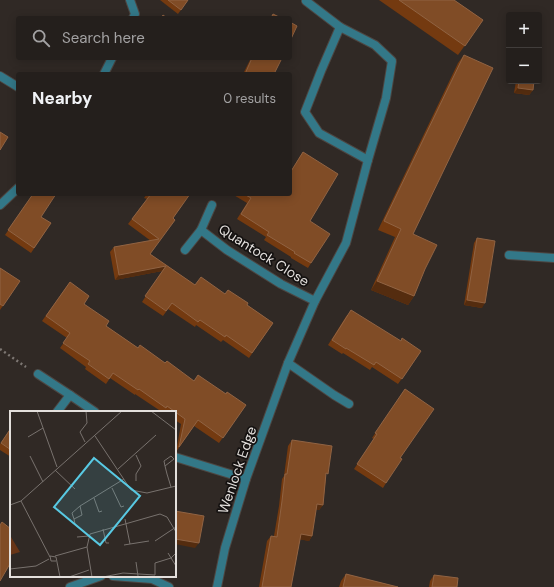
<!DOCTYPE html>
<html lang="en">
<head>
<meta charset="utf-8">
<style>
	:root { --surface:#241f1c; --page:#302c29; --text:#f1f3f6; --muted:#a3a2a3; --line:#413d3b }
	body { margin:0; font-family:"DM Sans",sans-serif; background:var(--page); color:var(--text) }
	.controls { position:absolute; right:12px; top:12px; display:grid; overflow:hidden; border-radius:4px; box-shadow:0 2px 10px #0003 }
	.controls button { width:36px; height:36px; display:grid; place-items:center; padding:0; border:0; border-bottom:1px solid var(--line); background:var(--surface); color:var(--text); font:20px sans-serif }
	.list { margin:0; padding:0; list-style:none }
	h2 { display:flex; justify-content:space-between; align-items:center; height:52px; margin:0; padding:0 16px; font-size:17px }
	h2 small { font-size:13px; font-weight:400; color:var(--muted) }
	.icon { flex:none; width:22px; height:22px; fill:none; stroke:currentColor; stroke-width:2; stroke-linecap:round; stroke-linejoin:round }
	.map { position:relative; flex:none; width:554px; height:587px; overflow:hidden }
	.search { position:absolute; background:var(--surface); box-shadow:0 2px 10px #0003; left:16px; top:16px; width:276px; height:44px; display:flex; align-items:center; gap:10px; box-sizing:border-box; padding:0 14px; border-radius:4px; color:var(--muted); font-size:15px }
	.panel { position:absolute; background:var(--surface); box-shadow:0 2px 10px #0003; left:16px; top:72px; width:276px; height:124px; border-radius:4px }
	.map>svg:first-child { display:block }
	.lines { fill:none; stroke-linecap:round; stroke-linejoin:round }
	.service-casing { stroke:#4d4642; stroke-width:10 }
	.minor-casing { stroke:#4d4642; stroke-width:10 }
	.path { stroke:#7d7773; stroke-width:2.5; stroke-dasharray:2 3; stroke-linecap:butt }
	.service { stroke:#337888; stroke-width:8 }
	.minor { stroke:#337888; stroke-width:8 }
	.wall { fill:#743a10 }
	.shaded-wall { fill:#542c0f }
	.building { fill:#804c26; stroke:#906343 }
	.labels { text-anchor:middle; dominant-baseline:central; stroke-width:3.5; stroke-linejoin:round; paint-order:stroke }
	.street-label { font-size:14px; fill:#e3dfdc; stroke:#151211 }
	.inset-road { fill:none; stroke:#78726e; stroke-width:1 }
	.view { fill:#58c9e3; fill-opacity:0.15; stroke:#58c9e3; stroke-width:2 }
	.inset-edge { fill:none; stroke:#e3dfdc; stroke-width:2 }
</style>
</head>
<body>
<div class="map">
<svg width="554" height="587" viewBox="0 0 554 587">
	<rect width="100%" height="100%" fill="#302925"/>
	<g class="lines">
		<!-- service casing -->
		<g class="service-casing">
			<g id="service">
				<path d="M0 76 18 87"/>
				<path d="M509 255 554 258"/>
			</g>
		</g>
		<!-- minor casing -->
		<g class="minor-casing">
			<g id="minor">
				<path d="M130 0 135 14 133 18"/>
				<path d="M340 27 375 45 392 61 386 98 368 160"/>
				<path d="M104 74 112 58"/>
				<path d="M0 205 18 188"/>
				<path d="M201 230 212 205"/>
				<path d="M185 250 201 230 227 250 281 284 315 301"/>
				<path d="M288 363 334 395 349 404"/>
				<path d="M38 374 70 395"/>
				<path d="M57 412 70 395 95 412"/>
				<path d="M175 457 246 479"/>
				<path d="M113 576 152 579 169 587"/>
				<path d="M70 587 101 576"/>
				<path d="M217 587 225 548 246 479 288 363 315 301 346 243 368 160 319 133 305 112 321 71 340 27 306 1"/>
			</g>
		</g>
		<!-- path -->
		<path class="path" d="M0 349 26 367"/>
		<!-- service -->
		<use href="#service" class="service"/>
		<!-- minor -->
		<use href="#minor" class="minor"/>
	</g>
	<!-- wall -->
	<g class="wall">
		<path d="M160 0H188L178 14Z"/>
		<path d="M379 0H454L483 20 458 55Z"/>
		<path d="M464 55 413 234 425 269 414 296 408 305 371 290 395 237 378 230 458 63Z"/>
		<path d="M251 58H282L274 74H243Z"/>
		<path d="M516 81H534L533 90 529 95 514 93Z"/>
		<path d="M303 152 310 221 311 263 308 268 291 258V257L264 240 266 237 237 219 247 203 232 194H290V172Z"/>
		<path d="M33 194 41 217 51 223 31 253 5 235Z"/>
		<path d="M147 194H190L173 218 150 254 195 285 225 294 247 305 273 323 249 358 223 340 221 342 196 325 195 327 168 309 163 316 142 302 162 271 115 280 110 252 114 247 151 241 128 224 147 199 144 198Z"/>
		<path d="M477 238 482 308 464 305 474 243Z"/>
		<path d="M0 268 20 281 0 310Z"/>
		<path d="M70 282 84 304 106 326 138 348 165 363 194 381 226 394 246 405 219 443 194 426 176 452 181 424 175 420V412H162L135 394V395L110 378 106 384 85 369 86 367 60 348 67 338 42 321Z"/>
		<path d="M347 315 421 351 398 384 372 367 370 370 343 353 342 354 328 345Z"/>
		<path d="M405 389 400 458 386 483 383 488 354 469 374 439 372 438Z"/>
		<path d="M11 428V457L0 450V444Z"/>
		<path d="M292 440 326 477 323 505 319 510 316 509 312 536 309 541 300 539 291 587H259L267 541 271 536H274L279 506 282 479 284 476 288 446Z"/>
		<path d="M346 574 398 587H339L341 581Z"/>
		<path d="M434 575 457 587H429L430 581Z"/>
	</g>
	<!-- shaded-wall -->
	<g class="shaded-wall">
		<path d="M518 88 533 90 529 95 514 93Z"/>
		<path d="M166 266 162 271 115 280 119 275Z"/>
		<path d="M377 281 414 296 408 305 371 290Z"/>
		<path d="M467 300 485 303 482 308 464 305Z"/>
		<path d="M317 504 323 505 319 510 314 509Z"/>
		<path d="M301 534 312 536 309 541 297 539Z"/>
		<path d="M175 539 199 543 195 548 175 544Z"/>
	</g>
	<!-- building -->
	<g class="building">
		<path d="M168 0H188L181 10Z"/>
		<path d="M399 0H454L483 20 465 46Z"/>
		<path d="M273 14 281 18H271Z"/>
		<path d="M163 15 167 18H161Z"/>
		<path d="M290 22 297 26 290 41Z"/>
		<path d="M539 35H540L539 45Z"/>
		<path d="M464 55 493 68 413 234 437 245 425 269 414 296 377 281 401 229 384 221Z"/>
		<path d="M252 58H282L274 74H245Z"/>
		<path d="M519 81H534L533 90 518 88Z"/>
		<path d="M0 132 8 137 0 150Z"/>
		<path d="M303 152 338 174 310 221 330 234 311 263 294 253 295 252 267 235 269 232 241 214 251 198 244 194H290V173Z"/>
		<path d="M33 194H56L41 217 51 223 34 248 8 230Z"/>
		<path d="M150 194H190L173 218 175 220 150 254 195 285 201 277 225 294 228 290 248 303 247 305 273 323 252 353 226 335 225 337 200 320 198 322 172 303 166 311 145 296 166 266 119 275 114 247 159 239 132 219 151 194Z"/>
		<path d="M477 238 495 241 485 303 467 300Z"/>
		<path d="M0 268 20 281 3 306 0 304Z"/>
		<path d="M70 282 89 296 84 304 109 321 106 326 138 348 140 345 165 363 167 361 194 381 198 375 226 394 227 392 246 405 223 438 198 420 179 447 185 419 167 406 166 408 139 389 138 390 113 373 109 379 88 364 90 361 63 343 70 333 46 316Z"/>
		<path d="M351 310 401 341 402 338 421 351 402 379 376 362 374 365 346 348V349L332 340Z"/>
		<path d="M405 389 434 409 400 458 402 459 386 483 357 464 377 434 375 433Z"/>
		<path d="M11 428V450L1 443Z"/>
		<path d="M292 440 332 446 328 474 326 473 323 505 317 504 312 536 301 534 291 587H262L271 536 277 537 282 501 285 474H287Z"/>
		<path d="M175 511 204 516 199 543 175 539Z"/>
		<path d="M2 522 11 529V562L0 581V525Z"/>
		<path d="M346 574 398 587H343Z"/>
		<path d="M434 575 458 578 457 587H432Z"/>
	</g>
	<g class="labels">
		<!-- street labels -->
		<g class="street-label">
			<text transform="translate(264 255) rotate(32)">Quantock Close</text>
			<text transform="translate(237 470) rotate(-71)">Wenlock Edge</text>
		</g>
	</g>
	<!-- overview -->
	<g transform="translate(10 411)">
		<rect width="166" height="166" fill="#302925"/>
		<path d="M0 126H1L10 141 0 144Z" fill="#683517"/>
		<path class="inset-road" d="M27 0 47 56M141 0 166 19M85 25 121 79 137 82 166 75M18 26 33 17M75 31 70 21 77 12 76 0M126 44 131 55 126 63V70M20 45 33 71M155 55 164 48 161 45 154 50 155 55 157 63 161 76M108 58 146 24M45 59 65 78M102 77 111 96 114 95M84 87 89 101 92 100M11 90 40 146M0 94 11 90 112 0M64 108 62 102 70 95M65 113 64 108 72 104 70 95 114 68M93 118 96 132H99M67 126 79 125M145 130 166 116M120 133 139 130M114 134 120 133 115 108M158 142 166 155M45 145 77 136M46 150H41L40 145 46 146 50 166M126 151 128 165M0 158 26 155 39 148M59 166 79 159M82 166 77 136 80 123 150 103 157 106 166 121M93 166 113 162 145 164V152L161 147 166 142"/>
		<path class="view" d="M84 47 130 85 90 134 44 96Z"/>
		<rect width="166" height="166" class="inset-edge"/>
	</g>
</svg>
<div class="controls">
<button>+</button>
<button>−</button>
</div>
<div class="search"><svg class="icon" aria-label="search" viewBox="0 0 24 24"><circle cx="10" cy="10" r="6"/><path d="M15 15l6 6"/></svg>Search here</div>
<section class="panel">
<h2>Nearby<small>0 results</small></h2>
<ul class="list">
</ul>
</section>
</div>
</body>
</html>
